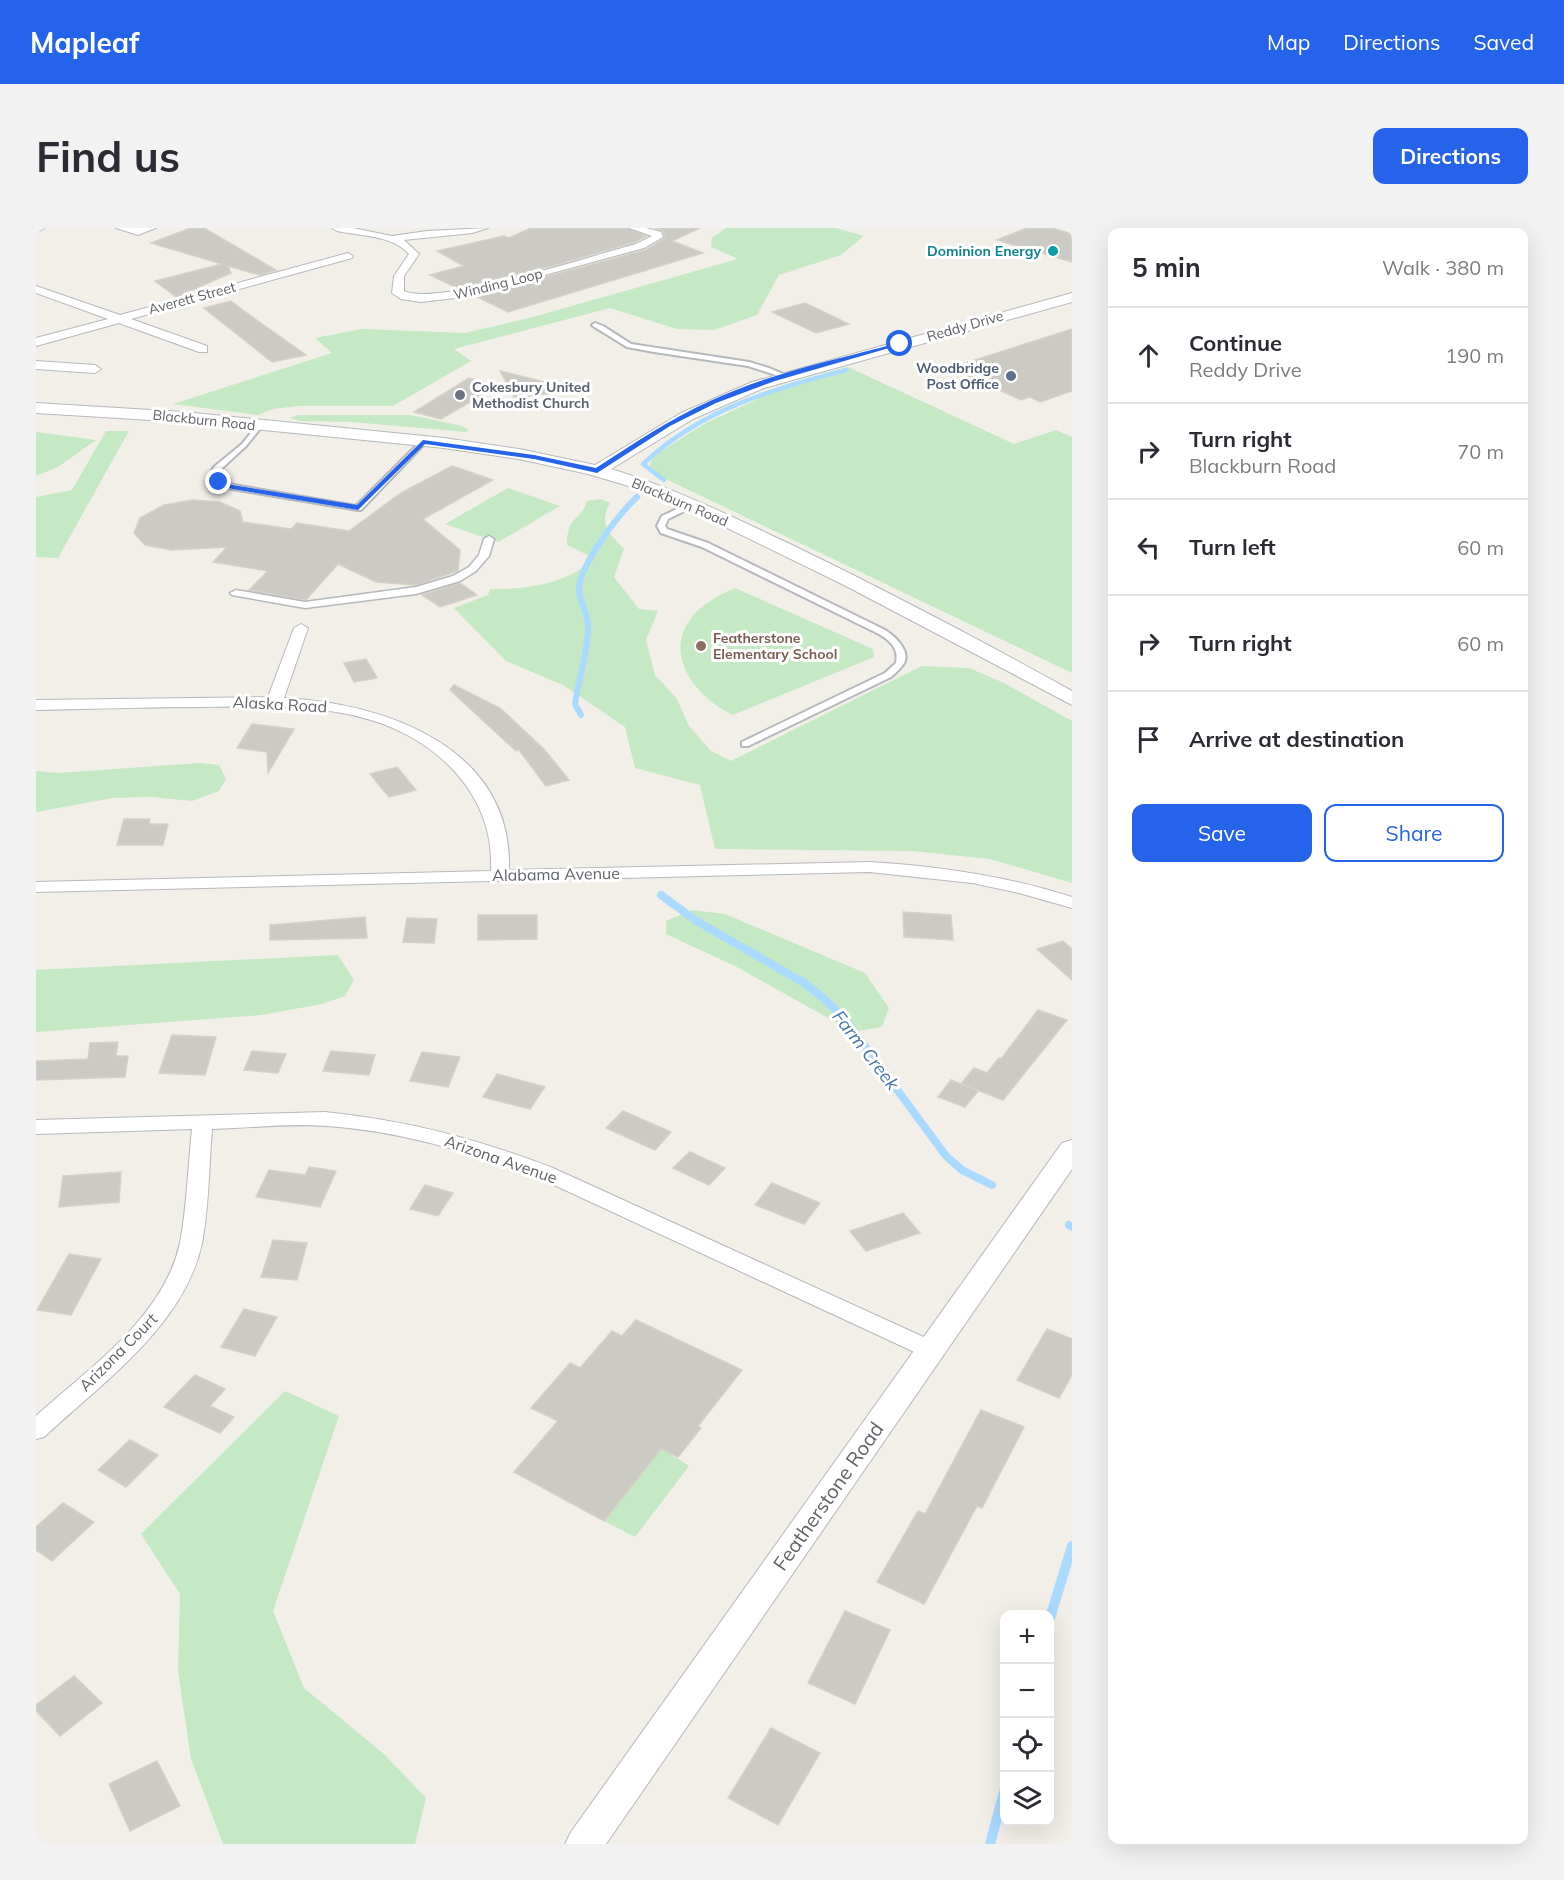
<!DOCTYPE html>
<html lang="en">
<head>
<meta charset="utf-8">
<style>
	:root { --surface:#fff; --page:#f2f2f3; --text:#2b2b33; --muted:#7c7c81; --line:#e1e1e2; --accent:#2563eb }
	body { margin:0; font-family:Mulish,sans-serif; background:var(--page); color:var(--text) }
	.controls { position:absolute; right:18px; bottom:18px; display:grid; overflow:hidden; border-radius:12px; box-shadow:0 6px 24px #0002 }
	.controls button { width:54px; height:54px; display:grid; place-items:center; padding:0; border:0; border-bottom:2px solid var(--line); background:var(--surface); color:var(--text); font:30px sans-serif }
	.stop { position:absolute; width:18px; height:18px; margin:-14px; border:4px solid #2563eb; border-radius:50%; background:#fff }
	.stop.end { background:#2563eb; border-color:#fff; box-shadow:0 2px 6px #0008 }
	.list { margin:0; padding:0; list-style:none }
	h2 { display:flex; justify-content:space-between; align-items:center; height:78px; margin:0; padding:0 24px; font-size:26px }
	h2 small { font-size:20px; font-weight:400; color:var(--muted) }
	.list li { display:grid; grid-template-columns:39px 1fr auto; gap:18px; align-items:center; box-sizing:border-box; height:96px; padding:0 24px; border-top:2px solid var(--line) }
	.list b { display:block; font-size:22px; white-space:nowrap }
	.list p { margin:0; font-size:20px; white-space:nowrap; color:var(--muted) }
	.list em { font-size:20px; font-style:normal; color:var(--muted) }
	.actions { display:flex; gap:12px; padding:18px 24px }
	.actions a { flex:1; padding:14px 0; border:2px solid var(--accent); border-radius:12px; text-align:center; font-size:21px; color:var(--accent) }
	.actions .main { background:var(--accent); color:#fff }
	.icon { flex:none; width:33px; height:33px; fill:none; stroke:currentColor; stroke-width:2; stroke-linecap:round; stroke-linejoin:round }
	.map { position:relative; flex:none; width:1036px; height:1616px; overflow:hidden; border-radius:12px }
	header { display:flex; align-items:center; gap:36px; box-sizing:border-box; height:84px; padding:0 30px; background:var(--accent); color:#fff }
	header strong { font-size:28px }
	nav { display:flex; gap:33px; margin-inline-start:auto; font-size:21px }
	.intro { display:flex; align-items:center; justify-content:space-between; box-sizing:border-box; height:144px; padding:0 36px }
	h1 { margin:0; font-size:42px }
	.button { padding:15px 27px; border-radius:12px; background:var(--accent); color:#fff; font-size:21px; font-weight:700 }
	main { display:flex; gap:36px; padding:0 36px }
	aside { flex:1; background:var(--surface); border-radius:12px; box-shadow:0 6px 24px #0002 }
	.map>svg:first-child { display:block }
	.green { fill:#c5e8c5 }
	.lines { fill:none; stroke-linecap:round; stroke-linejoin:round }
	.stream-far3 { stroke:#aadaff; stroke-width:4.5 }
	.stream-far2 { stroke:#aadaff; stroke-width:6 }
	.stream-far1 { stroke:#aadaff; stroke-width:8 }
	.stream { stroke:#aadaff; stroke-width:10 }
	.building { fill:#cccac5; stroke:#d6d1c6; stroke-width:1.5 }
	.service-casing { stroke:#b5b8bc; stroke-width:4 }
	.pedestrian-casing { stroke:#b5b8bc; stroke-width:3 }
	.minor-casing { stroke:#b5b8bc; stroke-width:2 }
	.tertiary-casing { stroke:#b5b8bc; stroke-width:2 }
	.service { fill:#fff; fill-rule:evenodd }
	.pedestrian { fill:#fff; fill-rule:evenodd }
	.minor { fill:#fff; fill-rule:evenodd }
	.tertiary { fill:#fff; fill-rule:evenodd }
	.route { fill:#2563eb }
	.culture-dot { fill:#0f9aa8; stroke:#fff; stroke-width:2 }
	.service-dot { fill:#5c6f8a; stroke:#fff; stroke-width:2 }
	.worship-dot { fill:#6b7280; stroke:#fff; stroke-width:2 }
	.education-dot { fill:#8d6e63; stroke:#fff; stroke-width:2 }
	.labels { text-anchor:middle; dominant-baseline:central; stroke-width:6; stroke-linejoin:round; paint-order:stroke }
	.far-culture-label { font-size:14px; font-weight:bold; fill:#0d838f; stroke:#fff; text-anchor:end }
	.far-street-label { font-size:14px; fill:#5f6368; stroke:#fff }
	.far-service-label { font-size:14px; font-weight:bold; fill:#4e5e75; stroke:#fff; text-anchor:end }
	.far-worship-label { font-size:14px; font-weight:bold; fill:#5b616d; stroke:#fff; text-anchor:start }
	.far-education-label { font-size:14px; font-weight:bold; fill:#785e54; stroke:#fff; text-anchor:start }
	.street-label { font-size:16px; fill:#5f6368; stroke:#fff }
	.water-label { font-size:18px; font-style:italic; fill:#4174aa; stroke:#fff }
	.near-street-label { font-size:20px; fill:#5f6368; stroke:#fff }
</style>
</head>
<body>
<header>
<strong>Mapleaf</strong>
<nav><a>Map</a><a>Directions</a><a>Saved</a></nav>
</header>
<div class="intro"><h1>Find us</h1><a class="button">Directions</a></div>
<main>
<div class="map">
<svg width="1036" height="1616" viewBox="0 0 1036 1616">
	<rect width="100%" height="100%" fill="#f1efe8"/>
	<!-- green -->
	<g class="green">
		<path d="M690 0H800L828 8 805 27 743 47 721 87 678 102 641 101 574 80 418 121 435 133 357 178H262L237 181 222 187 137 176 296 125 279 110 326 101 429 105 497 89 702 31 675 19 676 10Z"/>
		<path d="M812 139 978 216 1020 202 1036 209V445L613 243 616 229 668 196 735 165Z"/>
		<path d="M262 187H374L422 197 432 201 431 204 316 194 264 193 254 190Z"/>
		<path d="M70 203H93L22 330 0 329V269L36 262Z"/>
		<path d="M0 204 60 212 22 239 0 248Z"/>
		<path d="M472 260 524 278 462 314 409 296Z"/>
		<path d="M565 271 574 275C562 296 574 307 588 321L578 349 603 381 622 383 610 412 619 447 641 471 653 498 675 523 695 533 886 438 933 440 968 455 1036 493V655L954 631 876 623 679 621 664 557 599 540 589 499 527 457 470 433 418 380 452 367 454 361C488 362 533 356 558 330L531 317C531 286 545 294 551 273Z"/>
		<path d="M699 360 837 421 838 429 697 487C660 470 625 426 657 388 667 375 684 367 699 360Z"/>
		<path d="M164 535 183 537 190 551 183 563 156 573 116 569 77 570 0 584V543L22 545Z"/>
		<path d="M656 682 689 686 829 745 853 780 846 799 817 804 699 738 630 706V693Z"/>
		<path d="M302 727 318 752 309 768 286 776 225 787 0 804V742Z"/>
		<path d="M249 1163 303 1188 237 1383 268 1460 349 1527 390 1570 379 1616H187L155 1531 142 1443 144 1366 105 1306Z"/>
		<path d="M625 1220 653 1238 599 1309 568 1293Z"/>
	</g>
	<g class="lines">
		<!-- stream-far3 -->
		<path class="stream-far3" d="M628 252 607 236C664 182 736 161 810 142"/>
		<!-- stream-far2 -->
		<path class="stream-far2" d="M545 487 539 476C542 455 553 418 552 398 552 386 544 374 543 362 543 337 583 286 601 269"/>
		<!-- stream-far1 -->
		<g class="stream-far1">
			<path d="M625 667 659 692 768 755 786 769 809 791 910 928 926 942 956 957"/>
			<path d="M1033 997 1036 999"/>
		</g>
		<!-- stream -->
		<g class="stream">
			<path d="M1014 1390 1036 1318"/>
			<path d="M954 1616 969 1560"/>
		</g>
	</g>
	<!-- building -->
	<g class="building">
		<path d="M155 0H168L240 42 224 47 192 38 195 45 140 69 119 53 186 36 115 15Z"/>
		<path d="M495 0H591L610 8 599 14 516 38 421 60 394 47 428 38 401 23 468 8 473 10Z"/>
		<path d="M619 0H664L636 13 667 25 472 84 439 68 609 22 629 10 627 3Z"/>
		<path d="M991 0H1016L1036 6V34L961 12Z"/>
		<path d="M195 73 208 83 270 127 236 134 168 80Z"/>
		<path d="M769 75 813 96 780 105 736 84Z"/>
		<path d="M1036 101V163L1004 174 994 169 985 172 914 140Z"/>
		<path d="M464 143 534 160V164L478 169Z"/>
		<path d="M433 150 462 158 405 191 378 184Z"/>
		<path d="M416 238 457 252 387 291 424 322 422 343 380 357 340 354 302 336 270 372 213 362 232 343 177 334 191 319 136 322 109 317 98 305 104 290 128 277 156 272 184 274 204 283 207 294 255 301 261 295 313 303 365 265Z"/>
		<path d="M424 355 441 367 404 379 386 367Z"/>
		<path d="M330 431 341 450 318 454 308 435Z"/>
		<path d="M418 457 464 480 508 521 533 552 510 558 483 522 480 523 414 462Z"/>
		<path d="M216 496 258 501 232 545 231 524 201 520Z"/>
		<path d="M361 539 380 562 353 569 334 546Z"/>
		<path d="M88 591H114L113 596H132L127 617H81Z"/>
		<path d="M867 684 915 687 917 712 868 709Z"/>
		<path d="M442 687H501V711L442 712Z"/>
		<path d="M329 689 331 710 234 712V697Z"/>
		<path d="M371 690 401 691 398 715 367 714Z"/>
		<path d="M1027 713 1036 721V752L1001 721Z"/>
		<path d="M1002 782 1031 792 967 872 925 856 938 840 951 845 963 830 965 831Z"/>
		<path d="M136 807 180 809 169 847 123 845Z"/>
		<path d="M82 814 80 828H92L89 849 0 852V833L52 831 54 815Z"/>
		<path d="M216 823 250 826 242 845 208 842Z"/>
		<path d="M295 823 339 827 333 847 287 843Z"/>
		<path d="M386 824 424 829 412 859 374 853Z"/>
		<path d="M461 846 509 859 494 881 447 869Z"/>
		<path d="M915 852 942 863 929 879 902 869Z"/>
		<path d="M587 883 635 904 619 922 570 900Z"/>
		<path d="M654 924 689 940 673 957 637 940Z"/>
		<path d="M273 939 300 943 284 979 220 969 233 942 269 947Z"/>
		<path d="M85 944 83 974 23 979 27 948Z"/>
		<path d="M736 955 784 975 768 996 719 977Z"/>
		<path d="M389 957 417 965 402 988 374 981Z"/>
		<path d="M867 985 884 1005 830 1023 814 1003Z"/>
		<path d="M237 1012 271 1015 261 1052 225 1049Z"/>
		<path d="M33 1026 65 1031 35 1087 1 1082Z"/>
		<path d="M208 1081 241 1089 219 1128 185 1119Z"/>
		<path d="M600 1092 706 1142 662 1198 665 1200 642 1229 625 1221 568 1293 478 1244 522 1193 495 1180 534 1135 544 1140 576 1103 586 1108Z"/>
		<path d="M1011 1101 1036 1111V1147L1023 1170 981 1152Z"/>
		<path d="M159 1147 189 1161 174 1178 198 1189 184 1205 128 1179Z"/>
		<path d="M945 1182 988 1199 946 1280 941 1278 888 1376 841 1354 882 1283 889 1286Z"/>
		<path d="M94 1212 122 1227 90 1259 62 1242Z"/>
		<path d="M27 1275 58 1294 16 1333 0 1322V1299Z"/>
		<path d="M809 1383 854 1402 819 1476 772 1455Z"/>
		<path d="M38 1448 66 1475 24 1508 0 1483V1477Z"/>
		<path d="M735 1500 784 1525 742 1597 692 1570Z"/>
		<path d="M121 1533 144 1578 94 1603 73 1556Z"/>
	</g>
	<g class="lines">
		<!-- service casing -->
		<g class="service-casing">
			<g id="service">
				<path d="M559 95 567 98 595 116 713 134 733 140 752 148 749 150 712 138 618 124 591 119 557 98 556 97Z"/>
				<path d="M224 195 227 197 210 218 184 242 183 251 198 257 320 278 385 213 390 214 325 282H322L196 261 177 254 175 245 178 239 206 216 222 196Z"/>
				<path d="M654 275 661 277 632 291 629 298 631 301 672 315 849 402C860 409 877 425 866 438 863 442 858 446 855 449L712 518H706V514L849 445 860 435C863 421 855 413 843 406L666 319 625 305 621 298 626 288Z"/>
			</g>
		</g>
		<!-- pedestrian casing -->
		<g class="pedestrian-casing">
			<path id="pedestrian" d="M453 308 458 311 453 328 440 343 424 353 380 366 269 380 196 367 194 365 200 362 269 374 380 359 417 348 433 339 443 327 448 311Z"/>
		</g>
		<!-- minor casing -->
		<g class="minor-casing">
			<g id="minor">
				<path d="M80 0H120L102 7Z"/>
				<path d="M296 0H317L356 8 391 3 452 0 436 5 368 12 383 26 368 48V63C401 79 558 27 600 16L616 8 593 0H610L625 4 627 9 608 20 428 69 385 74 365 71 356 65 358 48 373 26C356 7 324 8 301 3Z"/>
				<path d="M312 25 317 28 316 30 95 91 171 118V124H163L83 95 0 118V110L72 91 0 65V58L84 87Z"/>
				<path d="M0 133 59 137 65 141 59 145 0 141Z"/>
				<path d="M265 396 272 400 248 470C349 475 477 519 473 642L833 634C902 638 970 648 1036 669V680L983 665 936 655 833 644 0 664V654L455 643C459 568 403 513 335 492 281 476 223 478 168 479 112 479 56 481 0 482V472L232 469 258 400Z"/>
				<path d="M289 884C374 893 438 910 517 940L903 1116 907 1122 903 1128 895 1131 887 1128 503 950C433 924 365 903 291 898 253 895 214 900 176 901 173 938 173 979 166 1015 149 1097 66 1155 8 1209L0 1211V1188C53 1140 128 1089 144 1015 151 978 152 939 156 901L0 906V892Z"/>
			</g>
		</g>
		<!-- tertiary casing -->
		<g class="tertiary-casing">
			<g id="tertiary">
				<path d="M0 0H9L0 5Z"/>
				<path d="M1036 65V74L728 160 657 191 575 241C638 260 697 289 756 317 851 363 944 412 1036 463V477L808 357 679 294 606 262 552 246 483 231 408 220 148 194 0 185V175L148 184 408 210 483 221 559 237 645 185 716 154Z"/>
				<path d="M1036 912V941L570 1616H529L535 1604 1026 915Z"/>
			</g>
		</g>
		<!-- service -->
		<use href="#service" class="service"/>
		<!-- pedestrian -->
		<use href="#pedestrian" class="pedestrian"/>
		<!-- minor -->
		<use href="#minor" class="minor"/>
		<!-- tertiary -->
		<use href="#tertiary" class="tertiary"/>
	</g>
	<!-- route -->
	<path class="route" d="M862 115 867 116 739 153 680 175 634 198 561 245 498 231 389 216 322 282 196 261 180 254 183 252 197 257 321 277 387 212 498 227 560 240C597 216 634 191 674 173 733 145 800 132 862 115Z"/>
	<!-- markers -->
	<circle class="culture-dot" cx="1017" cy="23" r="6"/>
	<circle class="service-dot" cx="975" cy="148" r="6"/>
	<circle class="worship-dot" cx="424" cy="167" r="6"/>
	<circle class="education-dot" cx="665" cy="418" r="6"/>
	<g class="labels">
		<!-- far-culture labels -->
		<g class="far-culture-label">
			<text x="1005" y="23">Dominion Energy</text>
		</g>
		<!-- far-street labels -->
		<g class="far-street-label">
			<text transform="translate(462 56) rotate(-14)">Winding Loop</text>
			<text transform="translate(156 70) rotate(-15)">Averett Street</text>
			<text transform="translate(929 98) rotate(-16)">Reddy Drive</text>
			<text transform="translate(168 192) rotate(6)">Blackburn Road</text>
			<text transform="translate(644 274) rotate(23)">Blackburn Road</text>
		</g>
		<!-- far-service labels -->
		<g class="far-service-label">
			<text x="963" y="140">Woodbridge<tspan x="963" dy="16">Post Office</tspan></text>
		</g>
		<!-- far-worship labels -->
		<g class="far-worship-label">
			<text x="436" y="159">Cokesbury United<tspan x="436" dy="16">Methodist Church</tspan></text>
		</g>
		<!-- far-education labels -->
		<g class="far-education-label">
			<text x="677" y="410">Featherstone<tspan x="677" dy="16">Elementary School</tspan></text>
		</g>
		<!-- street labels -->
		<g class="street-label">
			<text transform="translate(244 476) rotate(3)">Alaska Road</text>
			<text transform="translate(520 646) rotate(-1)">Alabama Avenue</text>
			<text transform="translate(465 931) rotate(19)">Arizona Avenue</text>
			<text transform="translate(82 1124) rotate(-45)">Arizona Court</text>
		</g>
		<!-- water labels -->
		<g class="water-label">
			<text transform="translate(830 822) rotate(52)">Farm Creek</text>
		</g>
		<!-- near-street labels -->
		<g class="near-street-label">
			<text transform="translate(792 1268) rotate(-55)">Featherstone Road</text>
		</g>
	</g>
</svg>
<div class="controls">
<button>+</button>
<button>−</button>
<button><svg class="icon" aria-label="locate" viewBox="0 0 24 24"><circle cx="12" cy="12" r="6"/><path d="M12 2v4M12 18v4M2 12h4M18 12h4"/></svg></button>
<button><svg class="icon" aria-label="layers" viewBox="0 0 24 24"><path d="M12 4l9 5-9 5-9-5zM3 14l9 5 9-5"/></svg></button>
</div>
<div class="stop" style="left:864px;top:116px"></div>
<div class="stop end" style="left:183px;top:254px"></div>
</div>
<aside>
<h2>5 min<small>Walk · 380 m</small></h2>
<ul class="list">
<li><svg class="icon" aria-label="ahead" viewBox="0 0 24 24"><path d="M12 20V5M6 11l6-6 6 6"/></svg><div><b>Continue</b><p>Reddy Drive</p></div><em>190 m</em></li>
<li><svg class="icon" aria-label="right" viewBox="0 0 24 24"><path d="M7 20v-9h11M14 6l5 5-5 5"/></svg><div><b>Turn right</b><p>Blackburn Road</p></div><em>70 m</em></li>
<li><svg class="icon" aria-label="left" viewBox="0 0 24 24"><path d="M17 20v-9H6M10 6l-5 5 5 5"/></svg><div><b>Turn left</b></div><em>60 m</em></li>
<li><svg class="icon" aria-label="right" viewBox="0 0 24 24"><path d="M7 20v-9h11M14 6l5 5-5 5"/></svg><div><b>Turn right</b></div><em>60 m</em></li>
<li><svg class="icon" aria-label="arrive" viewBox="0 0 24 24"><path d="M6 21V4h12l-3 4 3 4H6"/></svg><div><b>Arrive at destination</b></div></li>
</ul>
<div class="actions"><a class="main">Save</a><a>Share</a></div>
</aside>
</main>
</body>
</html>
